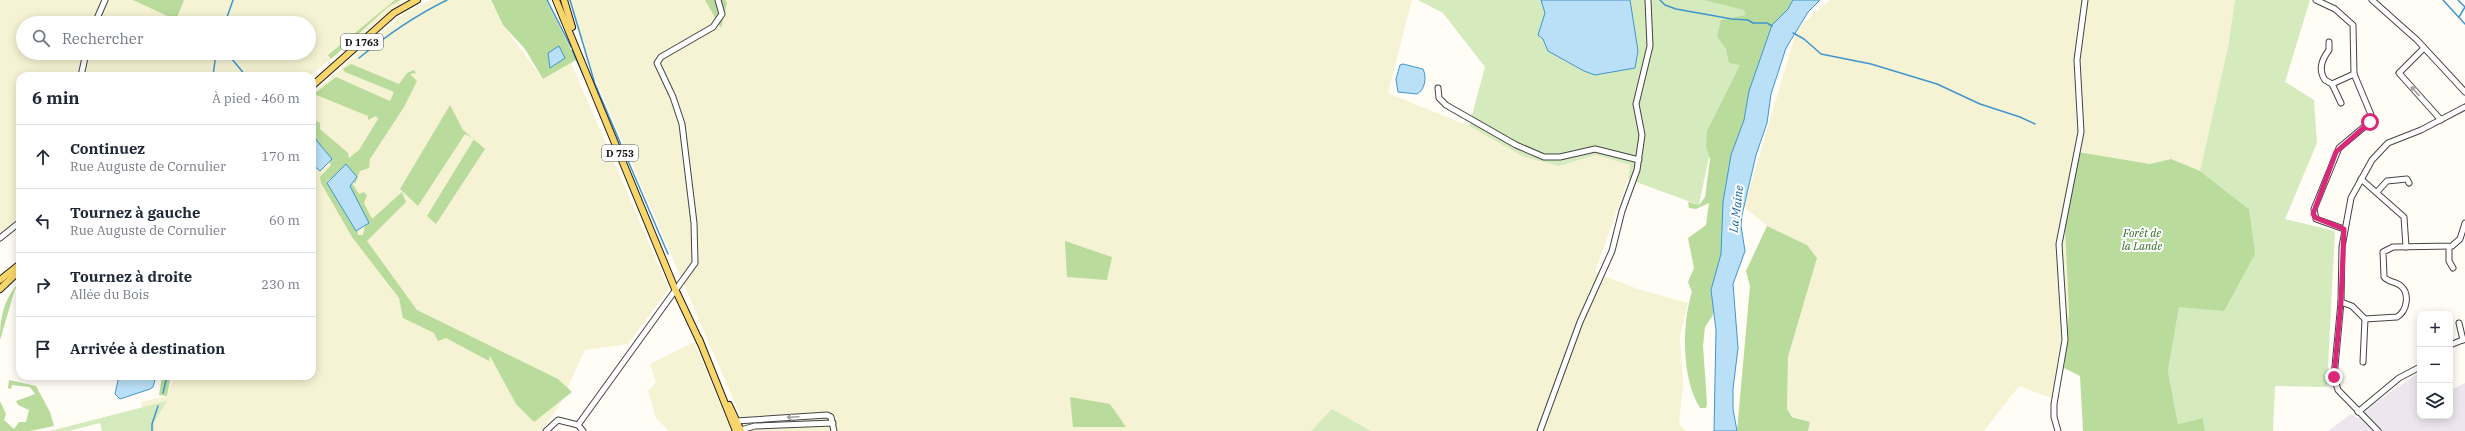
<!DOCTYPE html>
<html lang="fr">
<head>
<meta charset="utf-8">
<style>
	:root { --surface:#fff; --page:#f2f2f3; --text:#1f2937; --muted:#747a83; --line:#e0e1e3 }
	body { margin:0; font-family:"IBM Plex Serif",serif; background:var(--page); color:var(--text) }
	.controls { position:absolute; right:12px; bottom:12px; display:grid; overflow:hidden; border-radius:8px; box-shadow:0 2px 10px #0003 }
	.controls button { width:36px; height:36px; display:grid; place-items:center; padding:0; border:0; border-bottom:1px solid var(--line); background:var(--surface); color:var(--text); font:20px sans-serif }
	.stop { position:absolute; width:12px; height:12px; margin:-9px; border:3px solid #db2777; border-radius:50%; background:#fff }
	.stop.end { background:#db2777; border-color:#fff; box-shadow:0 1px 4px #0008 }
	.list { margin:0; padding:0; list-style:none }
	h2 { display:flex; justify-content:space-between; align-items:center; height:52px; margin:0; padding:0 16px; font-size:17px }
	h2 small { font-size:13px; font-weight:400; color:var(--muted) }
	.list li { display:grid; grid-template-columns:26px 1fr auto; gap:12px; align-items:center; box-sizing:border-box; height:64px; padding:0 16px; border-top:1px solid var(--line) }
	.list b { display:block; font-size:15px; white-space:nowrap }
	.list p { margin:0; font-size:13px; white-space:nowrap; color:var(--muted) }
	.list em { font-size:13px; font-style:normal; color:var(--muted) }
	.icon { flex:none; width:22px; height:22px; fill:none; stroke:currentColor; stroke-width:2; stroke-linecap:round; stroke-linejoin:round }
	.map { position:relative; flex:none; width:2465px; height:431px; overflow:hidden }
	.search { position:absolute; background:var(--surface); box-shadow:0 2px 10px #0003; left:16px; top:16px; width:300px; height:44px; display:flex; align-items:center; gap:10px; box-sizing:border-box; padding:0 14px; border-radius:22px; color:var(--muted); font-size:15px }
	.panel { position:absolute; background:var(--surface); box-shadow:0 2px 10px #0003; left:16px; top:72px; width:300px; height:308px; border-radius:12px }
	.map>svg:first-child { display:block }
	.industrial { fill:#eee6ef }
	.farmland { fill:#f6f3d4; fill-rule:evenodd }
	.green { fill:#d5ebbd }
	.forest { fill:#b9dc9c }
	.water { fill:#b9e0f7; stroke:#3f96cf }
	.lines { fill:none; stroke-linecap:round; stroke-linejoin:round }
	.stream { stroke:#3f96cf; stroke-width:1.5 }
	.minor-casing { stroke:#444; stroke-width:7 }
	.major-casing { stroke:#222; stroke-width:8 }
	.minor { stroke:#fff; stroke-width:5 }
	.major { stroke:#f9d66b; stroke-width:6 }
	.oneway { stroke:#a0a0a0 }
	.route { stroke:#db2777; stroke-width:5 }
	.labels { text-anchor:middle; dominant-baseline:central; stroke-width:4; stroke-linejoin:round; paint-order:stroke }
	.shield { fill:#fff; stroke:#585858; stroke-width:1 }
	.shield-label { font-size:10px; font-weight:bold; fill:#111 }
	.park-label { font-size:11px; font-style:italic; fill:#2f6b1f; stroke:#fff }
	.water-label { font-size:12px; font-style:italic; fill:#1768a6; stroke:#fff }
</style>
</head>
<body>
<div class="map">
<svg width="2465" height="431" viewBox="0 0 2465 431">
	<rect width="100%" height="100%" fill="#fffdf5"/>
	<!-- industrial -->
	<path class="industrial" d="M2417 374 2420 380V416H2450V391L2465 383V431H2328L2351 414 2358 418 2372 405Z"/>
	<!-- farmland -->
	<g class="farmland">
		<path d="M0 0H404L310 76H20V217L0 233ZM23 23H309V53H23Z"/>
		<path d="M432 0H490L503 25 543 79 571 63 669 289 628 344 585 350 558 408 541 431H147L141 402 167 396 174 376H312V94L405 12Z"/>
		<path d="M569 0H1412L1388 93 1469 126 1524 157 1559 166 1596 155 1630 165 1628 179 1595 272 1638 289 1688 303 1680 336 1683 384 1679 424 1686 431H1371L1332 409 1311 431H747L587 59Z"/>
		<path d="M1830 0H2235L2228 47 2200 171 2171 159 2150 164 2078 152 2069 311 2064 368 2051 398 2019 386 1984 431H1808L1810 422 1792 416 1787 409 1788 357 1817 258 1807 245 1767 226 1744 207 1797 29Z"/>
		<path d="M694 342 731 431H669L656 418 648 391 656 382 650 364Z"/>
	</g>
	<!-- green -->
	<g class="green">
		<path d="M1418 0H1786L1709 157 1699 205 1628 179 1630 165 1596 155 1559 166 1524 157 1469 126 1485 67 1443 13Z"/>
		<path d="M2235 0H2310L2285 82 2314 100 2317 143 2285 219 2335 231 2327 387 2275 386 2273 431H2205L2203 418 2178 424 2168 371 2179 306 2249 209 2200 171 2228 47Z"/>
		<path d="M167 401 154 422V431H102L100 423 69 431H50Z"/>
		<path d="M1332 409 1371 431H1311Z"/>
	</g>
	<!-- forest -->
	<g class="forest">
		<path d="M133 0H184L176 20Z"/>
		<path d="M395 0H400L388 7 331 59 328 55Z"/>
		<path d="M491 0H546L576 60 543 79 525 49 503 25Z"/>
		<path d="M705 0H725L727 3 721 28Z"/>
		<path d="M1704 0H1798L1724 241 1716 278 1713 315 1705 327 1703 346 1707 403 1706 408H1700C1681 378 1682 322 1692 292L1688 282 1694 268 1688 238 1706 225 1709 203 1696 209 1689 208 1688 202 1699 205 1705 197 1710 159 1706 147 1707 131 1740 65 1729 63 1726 49 1717 36 1721 20 1746 15 1744 10Z"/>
		<path d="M351 64 399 84 407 73 414 70 416 73 410 74 417 81 404 107 370 159 369 168 360 171 355 184 347 169 327 181 356 223 358 235H363L366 221 347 186 352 183 359 194 364 192 367 195 364 203 372 219 402 192 406 202 367 241 417 310 558 379 572 392 534 422 516 404 490 356 489 361 446 338 438 341 434 333 403 318 399 298 352 237 321 183 320 177 331 165 326 155 312 139V119L320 123V129L348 153 349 158 359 150 378 119 376 116 368 120V116L314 94 336 77 390 101 394 92 345 72 343 69Z"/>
		<path d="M450 105 463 130 485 149 436 224 427 216 474 139 465 134 418 206 400 189Z"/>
		<path d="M2078 152 2150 164 2171 159 2200 171 2249 209 2255 254 2224 311 2179 307 2168 371 2178 424 2203 418 2205 431H2083L2080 376 2064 368 2069 311 2065 227Z"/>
		<path d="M1767 226 1807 245 1817 258 1788 357 1787 409 1792 417 1810 422 1808 431H1737L1750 286 1746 271Z"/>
		<path d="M1065 241 1112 257 1107 280 1067 277Z"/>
		<path d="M20 281V286L15 289 0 340C0 316 4 299 20 281Z"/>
		<path d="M162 376H171L167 396 159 395Z"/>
		<path d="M9 380 36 386 50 412 54 426 30 431H0V401L6 414 4 420 14 429 19 422H26L29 410 18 405 16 401 35 394 30 387 12 385 11 389 8 388Z"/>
		<path d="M1070 397 1110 404 1126 427H1073Z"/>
	</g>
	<!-- water -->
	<g class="water">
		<path d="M1541 0H1630L1638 51 1635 68 1595 75 1584 71 1548 51 1543 39 1538 35 1545 13Z"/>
		<path d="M1793 0H1820L1808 12 1786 48 1771 94 1767 123 1756 155 1742 215 1741 226 1745 251 1733 284 1738 348 1733 389V409L1737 431H1714L1716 330 1711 290 1721 254 1723 202 1731 155 1744 120 1749 91 1772 25 1788 9Z"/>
		<path d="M559 46 565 58 550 68 548 53Z"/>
		<path d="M1403 64 1423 69C1427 77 1425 90 1417 94L1398 92 1396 79 1400 65Z"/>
		<path d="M312 131 317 141 332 159 320 171 312 164Z"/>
		<path d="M346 164 357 177 350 186 369 223 356 231 327 183Z"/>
		<path d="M119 376H156L153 387 150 389 120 399 115 394Z"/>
	</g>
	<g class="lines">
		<!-- stream -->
		<g class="stream">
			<path d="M547 0 571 47"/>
			<path d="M570 0 595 84 668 254"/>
			<path d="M1660 0 1665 5 1676 9 1732 19 1748 20 1753 23H1767L1772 26"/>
			<path d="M2443 0 2465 24"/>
			<path d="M2458 0 2465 7 2459 17"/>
			<path d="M225 23 233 0"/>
			<path d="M1793 33 1804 39 1821 54 1871 64 1937 84 1980 104 2020 117 2035 124"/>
			<path d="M572 50 591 92"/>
			<path d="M227 53 246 76"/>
			<path d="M359 58C387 35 414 16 447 0"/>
			<path d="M213 76 216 53"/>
			<path d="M163 393 167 376"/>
			<path d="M152 431V424L158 406"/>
		</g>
		<!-- minor casing -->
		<g class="minor-casing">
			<g id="minor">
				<path d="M2316 0 2335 9 2353 25 2354 74 2372 117 2370 122 2339 148 2314 209 2316 219 2344 229"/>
				<path d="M2372 0 2417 40 2465 92"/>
				<path d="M95 23 105 0"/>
				<path d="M2329 42V50C2322 59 2318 70 2325 80L2332 84 2354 74"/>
				<path d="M2424 48 2399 73 2441 120"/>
				<path d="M81 76 86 53"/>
				<path d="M2332 84 2341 103"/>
				<path d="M1438 88 1439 98 1446 105 1516 145 1544 157H1560L1595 149 1639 160"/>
				<path d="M2361 179 2404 217 2406 247"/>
				<path d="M2377 192 2387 181 2407 179 2409 183"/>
				<path d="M0 238 20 222"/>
				<path d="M2449 247V261L2453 268"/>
				<path d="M2341 302 2352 306 2365 319 2397 317C2407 311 2410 294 2401 286 2396 281 2389 283 2384 277L2383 252 2393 247 2452 246 2460 239 2465 223"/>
				<path d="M2459 323 2463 340"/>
				<path d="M2450 345 2465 339"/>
				<path d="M2363 362 2365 319"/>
				<path d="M2358 412 2399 378 2420 367"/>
				<path d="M736 421 827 415 831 417 834 431"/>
				<path d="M578 425 695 263 694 223 682 124 673 97 657 63 661 57 713 27 722 14 718 0"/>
				<path d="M578 425 583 431"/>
				<path d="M546 431 558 420 578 425"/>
				<path d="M737 431 755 426 833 423"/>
				<path d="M1540 431 1580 322 1612 251 1622 211 1637 170 1642 135 1636 104 1650 46 1648 0"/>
				<path d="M2058 431 2054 417V404L2065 340 2059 244 2081 132 2077 60 2085 0"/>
				<path d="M2378 431 2338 390 2334 377 2341 302 2342 247 2351 198 2372 160 2388 143 2421 130 2465 107"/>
			</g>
		</g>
		<!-- major casing -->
		<g class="major-casing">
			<g id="major">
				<path d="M556 0 675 289 700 342"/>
				<path d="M564 0 572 27"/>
				<path d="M312 86 394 13 417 0"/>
				<path d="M0 280 20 264"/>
				<path d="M0 289 20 270"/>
				<path d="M699 339 736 431"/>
				<path d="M729 405 741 431"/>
			</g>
		</g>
		<!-- minor -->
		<use href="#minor" class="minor"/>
		<!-- major -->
		<use href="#major" class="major"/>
	</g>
	<!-- one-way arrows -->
	<defs><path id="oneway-shaft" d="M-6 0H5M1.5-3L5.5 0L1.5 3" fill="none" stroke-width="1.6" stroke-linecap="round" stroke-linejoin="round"/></defs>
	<g class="oneway">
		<use href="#oneway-shaft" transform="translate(2415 91) rotate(-133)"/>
		<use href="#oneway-shaft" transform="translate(793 417) rotate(177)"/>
	</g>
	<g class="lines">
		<!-- route -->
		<path class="route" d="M2334 377 2341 302 2344 229 2316 218 2313 214 2336 152 2370 122"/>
	</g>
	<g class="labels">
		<!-- shield labels -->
		<g class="shield">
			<rect x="341" y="34" width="42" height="16" rx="3"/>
			<rect x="602" y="145" width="36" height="16" rx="3"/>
		</g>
		<g class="shield-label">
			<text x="362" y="42">D 1763</text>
			<text x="620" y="153">D 753</text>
		</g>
		<!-- park labels -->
		<g class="park-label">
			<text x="2142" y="233">Forêt de<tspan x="2142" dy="13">la Lande</tspan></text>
		</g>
		<!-- water labels -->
		<g class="water-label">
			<text transform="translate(1736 209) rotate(-83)">La Maine</text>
		</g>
	</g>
</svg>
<div class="controls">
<button>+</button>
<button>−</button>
<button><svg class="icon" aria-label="layers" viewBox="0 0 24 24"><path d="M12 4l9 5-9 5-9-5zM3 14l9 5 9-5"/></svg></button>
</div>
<div class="stop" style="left:2370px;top:122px"></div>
<div class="stop end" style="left:2334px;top:377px"></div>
<div class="search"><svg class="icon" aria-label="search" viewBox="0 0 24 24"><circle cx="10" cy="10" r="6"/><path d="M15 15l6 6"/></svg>Rechercher</div>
<section class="panel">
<h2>6 min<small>À pied · 460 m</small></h2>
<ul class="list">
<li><svg class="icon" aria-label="ahead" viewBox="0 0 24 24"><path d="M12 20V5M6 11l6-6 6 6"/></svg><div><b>Continuez</b><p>Rue Auguste de Cornulier</p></div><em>170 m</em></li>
<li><svg class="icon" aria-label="left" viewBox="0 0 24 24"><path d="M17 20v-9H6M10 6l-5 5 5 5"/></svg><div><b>Tournez à gauche</b><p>Rue Auguste de Cornulier</p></div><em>60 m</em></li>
<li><svg class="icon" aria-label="right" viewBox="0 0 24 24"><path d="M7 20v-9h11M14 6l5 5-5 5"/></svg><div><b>Tournez à droite</b><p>Allée du Bois</p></div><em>230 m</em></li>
<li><svg class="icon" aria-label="arrive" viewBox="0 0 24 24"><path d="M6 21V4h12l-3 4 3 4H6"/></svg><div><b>Arrivée à destination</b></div></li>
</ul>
</section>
</div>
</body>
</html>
